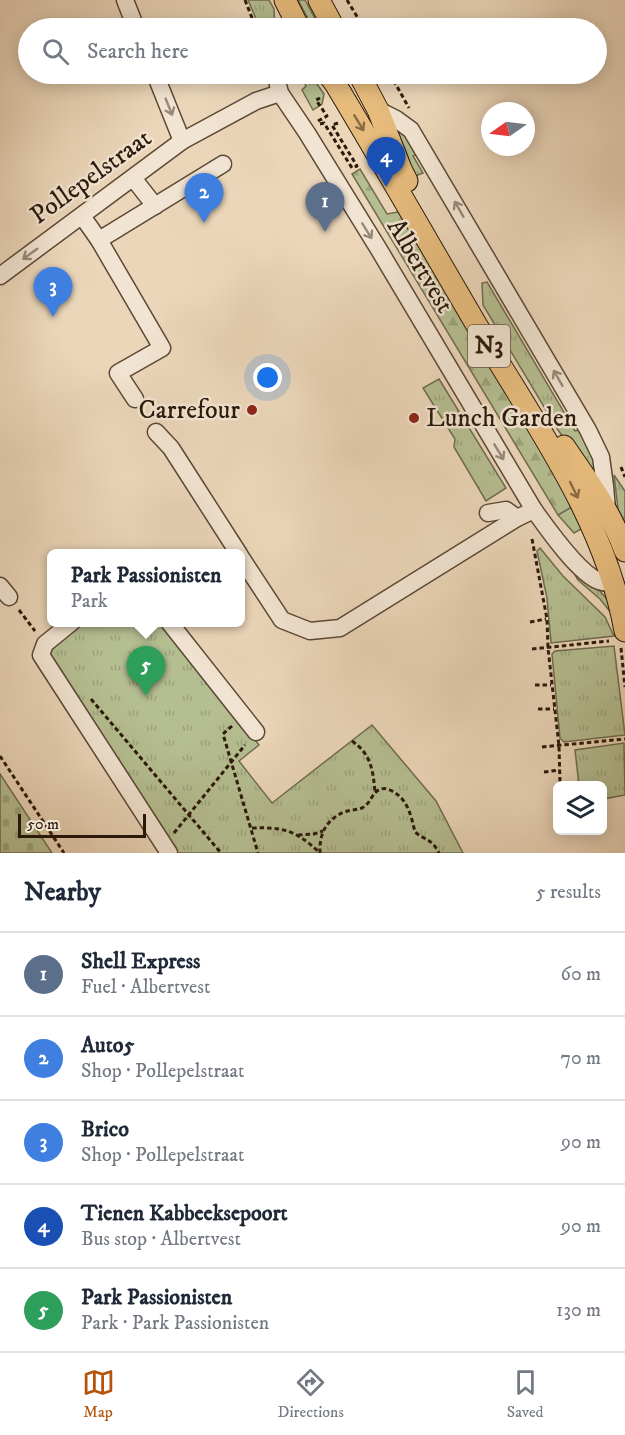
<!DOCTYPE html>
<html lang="en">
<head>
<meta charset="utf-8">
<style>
	:root { --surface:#fff; --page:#f6f6f7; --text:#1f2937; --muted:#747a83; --line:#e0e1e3; --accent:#b45309 }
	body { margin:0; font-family:"IM FELL DW Pica",serif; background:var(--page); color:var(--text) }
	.controls { position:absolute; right:18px; bottom:18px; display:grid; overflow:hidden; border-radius:9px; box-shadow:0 3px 15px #0003 }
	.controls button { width:54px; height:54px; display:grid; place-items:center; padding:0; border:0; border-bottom:2px solid var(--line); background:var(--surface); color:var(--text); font:30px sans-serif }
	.compass { position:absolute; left:481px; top:102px; width:54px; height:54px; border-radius:50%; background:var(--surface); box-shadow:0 3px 15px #0003; rotate:256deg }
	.scale { position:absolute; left:18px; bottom:15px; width:128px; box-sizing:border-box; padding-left:6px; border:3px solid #2b190a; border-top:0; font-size:16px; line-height:21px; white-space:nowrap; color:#2b190a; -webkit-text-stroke:4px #f2e4d2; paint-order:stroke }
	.you { position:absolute; left:268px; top:378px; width:21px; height:21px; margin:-15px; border:4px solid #fff; border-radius:50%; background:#1a73e8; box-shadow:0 0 0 9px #1a73e833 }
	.badge { display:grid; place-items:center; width:39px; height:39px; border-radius:50%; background:var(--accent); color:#fff; font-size:20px; font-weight:700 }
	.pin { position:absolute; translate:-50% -50px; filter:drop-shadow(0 2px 3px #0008) }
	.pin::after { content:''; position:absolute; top:32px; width:21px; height:18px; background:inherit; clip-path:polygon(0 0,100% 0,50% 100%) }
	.popup { position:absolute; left:47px; top:549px; width:198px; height:78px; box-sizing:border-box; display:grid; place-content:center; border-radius:9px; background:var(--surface); filter:drop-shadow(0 2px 4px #0005); font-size:20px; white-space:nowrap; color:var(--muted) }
	.popup b { font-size:22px; color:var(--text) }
	.popup::after { content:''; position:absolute; left:50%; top:100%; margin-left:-12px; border:12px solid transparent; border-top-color:var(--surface) }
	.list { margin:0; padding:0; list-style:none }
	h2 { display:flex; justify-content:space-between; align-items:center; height:78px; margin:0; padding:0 24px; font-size:26px }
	h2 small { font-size:20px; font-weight:400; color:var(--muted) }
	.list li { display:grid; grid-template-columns:39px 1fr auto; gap:18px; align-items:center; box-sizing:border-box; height:84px; padding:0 24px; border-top:2px solid var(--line) }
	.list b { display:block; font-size:22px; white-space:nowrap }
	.list p { margin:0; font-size:20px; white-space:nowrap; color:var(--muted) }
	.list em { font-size:20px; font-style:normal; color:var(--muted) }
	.icon { flex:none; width:33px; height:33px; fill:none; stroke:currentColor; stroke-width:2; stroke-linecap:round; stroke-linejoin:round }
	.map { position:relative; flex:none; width:625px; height:853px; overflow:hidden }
	.search { position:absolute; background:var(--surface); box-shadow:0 3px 15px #0003; left:18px; right:18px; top:18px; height:66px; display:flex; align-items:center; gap:15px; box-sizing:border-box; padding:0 21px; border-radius:33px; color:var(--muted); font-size:22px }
	.sheet { height:498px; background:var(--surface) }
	nav { display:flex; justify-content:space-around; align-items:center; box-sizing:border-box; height:84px; border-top:2px solid var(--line); background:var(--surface); font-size:16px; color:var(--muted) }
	nav a { display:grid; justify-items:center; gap:3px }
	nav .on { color:var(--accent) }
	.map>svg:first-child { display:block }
	.grass { fill:url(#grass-tufts); stroke:#706c4e; stroke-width:1.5 }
	.forest { fill:url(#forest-firs); stroke:#706c4e; stroke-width:1.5 }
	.cemetery { fill:url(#cemetery-stones); stroke:#706c4e; stroke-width:1.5 }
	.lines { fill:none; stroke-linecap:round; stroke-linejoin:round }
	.minor-casing { stroke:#5b4836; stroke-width:19 }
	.major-casing { stroke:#2b190a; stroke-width:23 }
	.path { stroke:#2b190a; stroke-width:3; stroke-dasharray:4.5 3; stroke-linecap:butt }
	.minor { stroke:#f2e4d2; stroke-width:16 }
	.major { stroke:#e6bb7c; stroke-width:21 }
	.oneway { stroke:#988978 }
	.oneway2 { stroke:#886a43 }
	.poi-dot { fill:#8f2418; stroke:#f2e4d2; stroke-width:2 }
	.labels { text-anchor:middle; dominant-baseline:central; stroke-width:5; stroke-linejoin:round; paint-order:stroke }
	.shield { fill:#f2e4d2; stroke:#675646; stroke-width:1.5 }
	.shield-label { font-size:24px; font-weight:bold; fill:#2b190a }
	.street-label { font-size:26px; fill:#2b190a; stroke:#f2e4d2 }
	.poi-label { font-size:26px; fill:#2b190a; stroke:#f2e4d2; text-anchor:end }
</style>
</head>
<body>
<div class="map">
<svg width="625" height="853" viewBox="0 0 625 853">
	<defs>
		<pattern id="grass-tufts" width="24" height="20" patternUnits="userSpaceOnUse" patternTransform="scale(1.5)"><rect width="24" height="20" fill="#b5be91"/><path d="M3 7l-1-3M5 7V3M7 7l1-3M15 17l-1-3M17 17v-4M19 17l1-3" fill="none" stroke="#9ca37c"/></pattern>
		<pattern id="forest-firs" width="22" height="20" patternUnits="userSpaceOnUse" patternTransform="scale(1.5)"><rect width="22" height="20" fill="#b5be91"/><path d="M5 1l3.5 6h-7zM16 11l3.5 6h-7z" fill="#9ca37c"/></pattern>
		<pattern id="cemetery-stones" width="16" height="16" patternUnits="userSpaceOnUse" patternTransform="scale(1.5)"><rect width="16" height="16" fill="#b5be91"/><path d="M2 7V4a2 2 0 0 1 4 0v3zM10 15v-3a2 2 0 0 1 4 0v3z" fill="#9ca37c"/></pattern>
	</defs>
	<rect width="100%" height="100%" fill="#ebd6b9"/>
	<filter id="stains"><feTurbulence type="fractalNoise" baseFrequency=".00333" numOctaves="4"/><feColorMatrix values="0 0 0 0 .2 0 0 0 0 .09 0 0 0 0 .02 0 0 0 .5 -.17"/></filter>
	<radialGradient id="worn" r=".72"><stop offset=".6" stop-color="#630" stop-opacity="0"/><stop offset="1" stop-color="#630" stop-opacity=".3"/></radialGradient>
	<!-- grass -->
	<g class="grass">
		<path d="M248 0H269L274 9 275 28H260Z"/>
		<path d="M298 0H305L320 28H313Z"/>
		<path d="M300 74H310L324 94 322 104 313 110 302 90 306 86Z"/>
		<path d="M391 122 408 136 419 153 413 156 423 173 410 178Z"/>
		<path d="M487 282 575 431 583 429 593 452 598 486 558 430 483 305 482 283Z"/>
		<path d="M439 379 506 488 486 501 454 447 455 439 423 388Z"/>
		<path d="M614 475 625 491V523L618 509Z"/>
		<path d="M575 505 583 528 574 533 558 515Z"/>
		<path d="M540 548 563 576 605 617 614 636 551 643 547 598 537 551Z"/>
		<path d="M576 571 598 589 607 599 612 614 600 599 578 580 575 575Z"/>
		<path d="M77 623H164L259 745 239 761 272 803 372 725 436 801 463 853H175L48 656 55 639Z"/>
		<path d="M614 646 625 735 564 742 560 738 552 654 555 651Z"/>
		<path d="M624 743 625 795 603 799 602 786 579 785 575 750Z"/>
	</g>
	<!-- forest -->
	<path class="forest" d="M360 169 387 214 398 212 407 221 575 505 558 515 352 174Z"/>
	<!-- cemetery -->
	<path class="cemetery" d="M0 774 52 853H0Z"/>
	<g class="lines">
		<!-- minor casing -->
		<g class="minor-casing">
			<g id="minor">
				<path d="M125 0 136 28"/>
				<path d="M155 74 182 141"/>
				<path d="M279 74 278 85 280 93 307 133 378 248 534 510C547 528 578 573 599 581 604 583 608 583 613 582"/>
				<path d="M378 110 396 119 411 130 588 430 601 457 605 486 607 509"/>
				<path d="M133 178 155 206"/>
				<path d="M82 216 99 240 162 348 118 373 135 399"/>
				<path d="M99 240 223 164"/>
				<path d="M0 276 182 141 256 101 280 93"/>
				<path d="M156 432 171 448 239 554"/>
				<path d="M488 513 506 510 517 518"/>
				<path d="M240 556 282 620 310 631 340 628 517 518 534 510"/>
				<path d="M0 586 9 597"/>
				<path d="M72 622 45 644 41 655 169 853"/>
				<path d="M169 622 256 732"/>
			</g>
		</g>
		<!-- major casing -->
		<g class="major-casing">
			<g id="major">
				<path d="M285 0 299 28"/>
				<path d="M319 0 334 28"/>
				<path d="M328 74 336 85C387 170 436 256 486 341 541 433 606 524 625 631"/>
				<path d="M359 74 378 110 401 169 407 181"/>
				<path d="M564 446C588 481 610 510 625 551"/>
			</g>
		</g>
		<!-- path -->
		<g class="path">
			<path d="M245 0 256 28"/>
			<path d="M347 0 364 28"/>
			<path d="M390 74 409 108"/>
			<path d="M318 121 327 116 316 100 320 98"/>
			<path d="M320 124 324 123 352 168 357 166 332 125 338 123"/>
			<path d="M621 467 625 477"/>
			<path d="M532 539 547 619 548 648 559 746 560 783"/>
			<path d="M19 610 35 631"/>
			<path d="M530 622 546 619"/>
			<path d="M621 648 625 687"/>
			<path d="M532 649 609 641"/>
			<path d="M535 685H551"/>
			<path d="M91 699 221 853"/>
			<path d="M538 709H554"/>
			<path d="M232 726 223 734 258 853"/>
			<path d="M352 741C371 754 373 770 375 792"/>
			<path d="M542 747 625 739"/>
			<path d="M0 756 64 853"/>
			<path d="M544 772 559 770"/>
			<path d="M252 828C283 827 295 830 319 852"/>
			<path d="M174 833 245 745"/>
			<path d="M298 835 314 834 323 831"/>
			<path d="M320 853C319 834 326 820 344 812 350 810 356 810 362 808 370 804 371 796 377 791 381 788 386 788 390 790 408 798 411 816 415 832 426 841 431 838 439 853"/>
		</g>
		<!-- minor -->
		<use href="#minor" class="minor"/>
		<!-- major -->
		<use href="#major" class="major"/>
	</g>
	<!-- one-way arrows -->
	<defs><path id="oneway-shaft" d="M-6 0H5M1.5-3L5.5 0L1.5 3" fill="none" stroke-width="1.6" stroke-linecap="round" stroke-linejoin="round" transform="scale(1.5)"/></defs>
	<g class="oneway">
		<use href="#oneway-shaft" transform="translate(169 107) rotate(68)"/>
		<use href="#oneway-shaft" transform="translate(459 209) rotate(-120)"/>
		<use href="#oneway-shaft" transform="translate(367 231) rotate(58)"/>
		<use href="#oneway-shaft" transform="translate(30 254) rotate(144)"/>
		<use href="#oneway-shaft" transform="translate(558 378) rotate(-120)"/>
		<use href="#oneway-shaft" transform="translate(499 452) rotate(59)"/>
	</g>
	<g class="oneway2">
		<use href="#oneway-shaft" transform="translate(359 123) rotate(59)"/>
		<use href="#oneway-shaft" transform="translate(574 490) rotate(64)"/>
	</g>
	<!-- markers -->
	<g class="poi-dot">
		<circle cx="252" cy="410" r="6"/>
		<circle cx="414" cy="418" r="6"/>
	</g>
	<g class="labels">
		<!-- shield labels -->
		<rect class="shield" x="468" y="325" width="42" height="42" rx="4.5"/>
		<g class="shield-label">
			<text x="489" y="346">N3</text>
		</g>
		<!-- street labels -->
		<g class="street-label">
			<text transform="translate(91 177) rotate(-36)">Pollepelstraat</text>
			<text transform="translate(420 266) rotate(59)">Albertvest</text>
		</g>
		<!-- poi labels -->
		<g class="poi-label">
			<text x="240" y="410">Carrefour</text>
			<text x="426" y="418" text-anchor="start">Lunch Garden</text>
		</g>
	</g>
	<rect width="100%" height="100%" filter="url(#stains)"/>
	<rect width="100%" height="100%" fill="url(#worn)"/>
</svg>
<div class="controls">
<button><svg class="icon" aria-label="layers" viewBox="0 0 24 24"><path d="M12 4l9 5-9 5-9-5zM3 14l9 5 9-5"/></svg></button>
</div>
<svg class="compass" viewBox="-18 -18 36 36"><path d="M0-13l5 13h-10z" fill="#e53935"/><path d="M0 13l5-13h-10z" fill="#747a83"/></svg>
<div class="scale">50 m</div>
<div class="you"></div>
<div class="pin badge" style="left:325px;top:232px;background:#5c6f8a">1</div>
<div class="pin badge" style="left:204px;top:223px;background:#3f7fe0">2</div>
<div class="pin badge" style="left:53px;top:317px;background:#3f7fe0">3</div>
<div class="pin badge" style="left:386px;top:187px;background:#1a4fb4">4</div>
<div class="pin badge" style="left:146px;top:696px;background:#2e9e5b">5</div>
<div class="popup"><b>Park Passionisten</b>Park</div>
<div class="search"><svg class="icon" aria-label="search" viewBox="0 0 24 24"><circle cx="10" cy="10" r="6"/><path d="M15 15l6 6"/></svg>Search here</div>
</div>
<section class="sheet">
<h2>Nearby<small>5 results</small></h2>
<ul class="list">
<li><span class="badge" style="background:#5c6f8a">1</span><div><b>Shell Express</b><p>Fuel · Albertvest</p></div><em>60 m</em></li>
<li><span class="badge" style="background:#3f7fe0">2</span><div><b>Auto5</b><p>Shop · Pollepelstraat</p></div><em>70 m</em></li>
<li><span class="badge" style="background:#3f7fe0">3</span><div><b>Brico</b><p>Shop · Pollepelstraat</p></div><em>90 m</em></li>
<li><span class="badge" style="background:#1a4fb4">4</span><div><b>Tienen Kabbeeksepoort</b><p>Bus stop · Albertvest</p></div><em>90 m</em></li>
<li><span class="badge" style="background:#2e9e5b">5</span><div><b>Park Passionisten</b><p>Park · Park Passionisten</p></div><em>130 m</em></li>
</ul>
</section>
<nav>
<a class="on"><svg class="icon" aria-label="map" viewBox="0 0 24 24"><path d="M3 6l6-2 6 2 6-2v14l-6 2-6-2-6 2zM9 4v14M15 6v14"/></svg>Map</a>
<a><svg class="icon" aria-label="directions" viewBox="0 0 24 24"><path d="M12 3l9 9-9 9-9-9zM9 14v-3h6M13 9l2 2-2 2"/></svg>Directions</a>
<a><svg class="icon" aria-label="saved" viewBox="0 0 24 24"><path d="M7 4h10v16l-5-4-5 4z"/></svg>Saved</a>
</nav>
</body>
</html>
